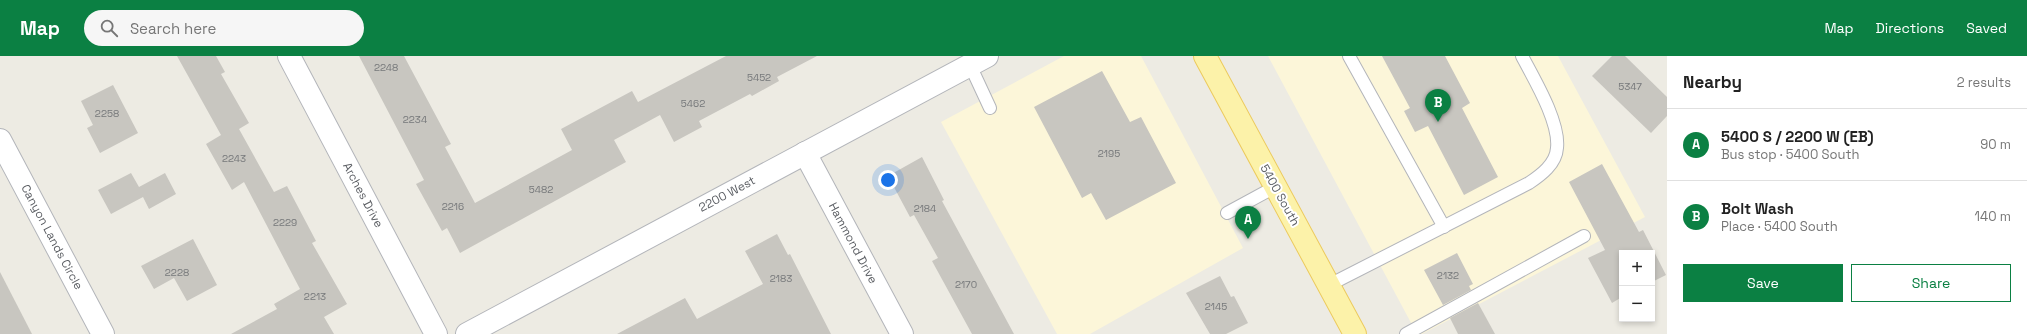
<!DOCTYPE html>
<html lang="en">
<head>
<meta charset="utf-8">
<style>
	:root { --surface:#fff; --page:#f6f6f6; --text:#222; --muted:#767676; --line:#e0e0e0; --accent:#0b8043 }
	body { margin:0; font-family:"Space Grotesk",sans-serif; background:var(--page); color:var(--text) }
	.controls { position:absolute; right:12px; bottom:12px; display:grid; overflow:hidden; border-radius:0px; box-shadow:0 2px 6px #0003 }
	.controls button { width:36px; height:36px; display:grid; place-items:center; padding:0; border:0; border-bottom:1px solid var(--line); background:var(--surface); color:var(--text); font:20px sans-serif }
	.you { position:absolute; left:888px; top:124px; width:14px; height:14px; margin:-10px; border:3px solid #fff; border-radius:50%; background:#1a73e8; box-shadow:0 0 0 6px #1a73e833 }
	.badge { display:grid; place-items:center; width:26px; height:26px; border-radius:50%; background:var(--accent); color:#fff; font-size:13px; font-weight:700 }
	.pin { position:absolute; translate:-50% -33px; filter:drop-shadow(0 1px 2px #0008) }
	.pin::after { content:''; position:absolute; top:21px; width:14px; height:12px; background:inherit; clip-path:polygon(0 0,100% 0,50% 100%) }
	.list { margin:0; padding:0; list-style:none }
	h2 { display:flex; justify-content:space-between; align-items:center; height:52px; margin:0; padding:0 16px; font-size:17px }
	h2 small { font-size:13px; font-weight:400; color:var(--muted) }
	.list li { display:grid; grid-template-columns:26px 1fr auto; gap:12px; align-items:center; box-sizing:border-box; height:72px; padding:0 16px; border-top:1px solid var(--line) }
	.list b { display:block; font-size:15px; white-space:nowrap }
	.list p { margin:0; font-size:13px; white-space:nowrap; color:var(--muted) }
	.list em { font-size:13px; font-style:normal; color:var(--muted) }
	.actions { display:flex; gap:8px; padding:12px 16px }
	.actions a { flex:1; padding:9px 0; border:1px solid var(--accent); border-radius:0px; text-align:center; font-size:14px; color:var(--accent) }
	.actions .main { background:var(--accent); color:#fff }
	.icon { flex:none; width:22px; height:22px; fill:none; stroke:currentColor; stroke-width:2; stroke-linecap:round; stroke-linejoin:round }
	.map { position:relative; flex:none; width:1667px; height:278px; overflow:hidden }
	header { display:flex; align-items:center; gap:24px; box-sizing:border-box; height:56px; padding:0 20px; background:var(--accent); color:#fff }
	header strong { font-size:19px }
	nav { display:flex; gap:22px; margin-inline-start:auto; font-size:14px }
	.search { width:280px; height:36px; background:var(--page); display:flex; align-items:center; gap:10px; box-sizing:border-box; padding:0 14px; border-radius:22px; color:var(--muted); font-size:15px }
	main { display:flex }
	aside { flex:1; background:var(--surface) }
	.map>svg:first-child { display:block }
	.commercial { fill:#fcf6d9 }
	.building { fill:#c8c6c0 }
	.lines { fill:none; stroke-linecap:round; stroke-linejoin:round }
	.service-casing { stroke:#b3b5ba; stroke-width:14 }
	.minor-casing { stroke:#b3b5ba; stroke-width:24 }
	.primary-casing { stroke:#ecca5d; stroke-width:24 }
	.service { stroke:#fff; stroke-width:12 }
	.minor { stroke:#fff; stroke-width:22 }
	.primary { stroke:#fcf2a9; stroke-width:22 }
	.labels { text-anchor:middle; dominant-baseline:central; stroke-width:4; stroke-linejoin:round; paint-order:stroke }
	.number-label { font-size:10px; fill:#76787a }
	.street-label { font-size:12px; fill:#5b5e63; stroke:#fff }
</style>
</head>
<body>
<header>
<strong>Map</strong>
<div class="search"><svg class="icon" aria-label="search" viewBox="0 0 24 24"><circle cx="10" cy="10" r="6"/><path d="M15 15l6 6"/></svg>Search here</div>
<nav><a>Map</a><a>Directions</a><a>Saved</a></nav>
</header>
<main>
<div class="map">
<svg width="1667" height="278" viewBox="0 0 1667 278">
	<rect width="100%" height="100%" fill="#edebe3"/>
	<!-- commercial -->
	<g class="commercial">
		<path d="M1064 0H1141L1243 192 1090 278H1057L941 66Z"/>
		<path d="M1268 0H1558L1645 161 1422 278H1417Z"/>
	</g>
	<!-- building -->
	<g class="building">
		<path d="M177 0H216L225 16 221 18 249 67 239 73 274 136 287 130 316 185 312 187 347 248 324 261 334 278H231L277 253 274 248 300 233 244 126 232 134 206 88 221 79Z"/>
		<path d="M359 0H404L451 88 445 91 475 147 572 94 561 73 632 35 638 46 726 0H817L777 21 779 25 752 40 750 38 699 65 702 71 674 86 660 59 614 84 626 106 460 197 447 172 442 175 416 128 424 124Z"/>
		<path d="M1382 0H1445L1470 47 1462 52 1498 121 1464 139 1428 70 1415 76 1404 55 1410 52Z"/>
		<path d="M1612 0H1625L1667 41V60L1651 77 1592 20Z"/>
		<path d="M1102 15 1130 66 1141 61 1176 127 1106 164 1091 137 1082 142 1034 51Z"/>
		<path d="M113 29 138 77 100 97 87 72 93 69 81 45Z"/>
		<path d="M922 101 944 144 942 145 1014 278H972L932 205 938 202 914 159 910 161 888 120Z"/>
		<path d="M1602 108 1639 176 1643 174 1666 219 1652 226V197H1622V241L1612 247 1588 202 1605 194 1569 126Z"/>
		<path d="M131 117 139 131 165 117 176 138 149 153 143 141 111 158 98 134Z"/>
		<path d="M777 178 788 199 790 198 831 278H617L685 242 697 263 763 228 745 195Z"/>
		<path d="M193 183 217 229 187 245 174 222 154 233 141 210Z"/>
		<path d="M1457 197 1473 228 1469 230 1471 234 1443 249 1424 214Z"/>
		<path d="M0 216 32 278H0Z"/>
		<path d="M1220 220 1231 241 1234 240 1248 267 1226 278H1210L1186 237Z"/>
		<path d="M1478 247 1495 278H1458L1450 262Z"/>
	</g>
	<g class="lines">
		<!-- service casing -->
		<g class="service-casing">
			<g id="service">
				<path d="M1349 0 1444 171"/>
				<path d="M970 9 990 52"/>
				<path d="M1227 157 1275 131"/>
				<path d="M1329 229 1529 127C1541 119 1556 108 1557 92 1560 66 1534 23 1522 0"/>
				<path d="M1406 278 1584 180"/>
			</g>
		</g>
		<!-- minor casing -->
		<g class="minor-casing">
			<g id="minor">
				<path d="M289 0 436 278"/>
				<path d="M0 84 103 278"/>
				<path d="M805 97 902 278"/>
				<path d="M467 278 987 0"/>
			</g>
		</g>
		<!-- primary casing -->
		<g class="primary-casing">
			<path id="primary" d="M1205 0 1355 278"/>
		</g>
		<!-- service -->
		<use href="#service" class="service"/>
		<!-- minor -->
		<use href="#minor" class="minor"/>
		<!-- primary -->
		<use href="#primary" class="primary"/>
	</g>
	<g class="labels">
		<!-- number labels -->
		<g class="number-label">
			<text x="386" y="11">2248</text>
			<text x="759" y="21">5452</text>
			<text x="1630" y="30">5347</text>
			<text x="693" y="47">5462</text>
			<text x="107" y="57">2258</text>
			<text x="415" y="63">2234</text>
			<text x="1109" y="97">2195</text>
			<text x="234" y="102">2243</text>
			<text x="541" y="133">5482</text>
			<text x="453" y="150">2216</text>
			<text x="925" y="152">2184</text>
			<text x="285" y="166">2229</text>
			<text x="177" y="216">2228</text>
			<text x="1448" y="219">2132</text>
			<text x="781" y="222">2183</text>
			<text x="966" y="228">2170</text>
			<text x="315" y="240">2213</text>
			<text x="1216" y="250">2145</text>
		</g>
		<!-- street labels -->
		<g class="street-label">
			<text transform="translate(727 138) rotate(-28)">2200 West</text>
			<text transform="translate(363 139) rotate(62)">Arches Drive</text>
			<text transform="translate(1280 139) rotate(61)">5400 South</text>
			<text transform="translate(52 181) rotate(62)">Canyon Lands Circle</text>
			<text transform="translate(853 187) rotate(62)">Hammond Drive</text>
		</g>
	</g>
</svg>
<div class="controls">
<button>+</button>
<button>−</button>
</div>
<div class="you"></div>
<div class="pin badge" style="left:1248px;top:183px">A</div>
<div class="pin badge" style="left:1438px;top:66px">B</div>
</div>
<aside>
<h2>Nearby<small>2 results</small></h2>
<ul class="list">
<li><span class="badge">A</span><div><b>5400 S / 2200 W (EB)</b><p>Bus stop · 5400 South</p></div><em>90 m</em></li>
<li><span class="badge">B</span><div><b>Bolt Wash</b><p>Place · 5400 South</p></div><em>140 m</em></li>
</ul>
<div class="actions"><a class="main">Save</a><a>Share</a></div>
</aside>
</main>
</body>
</html>
